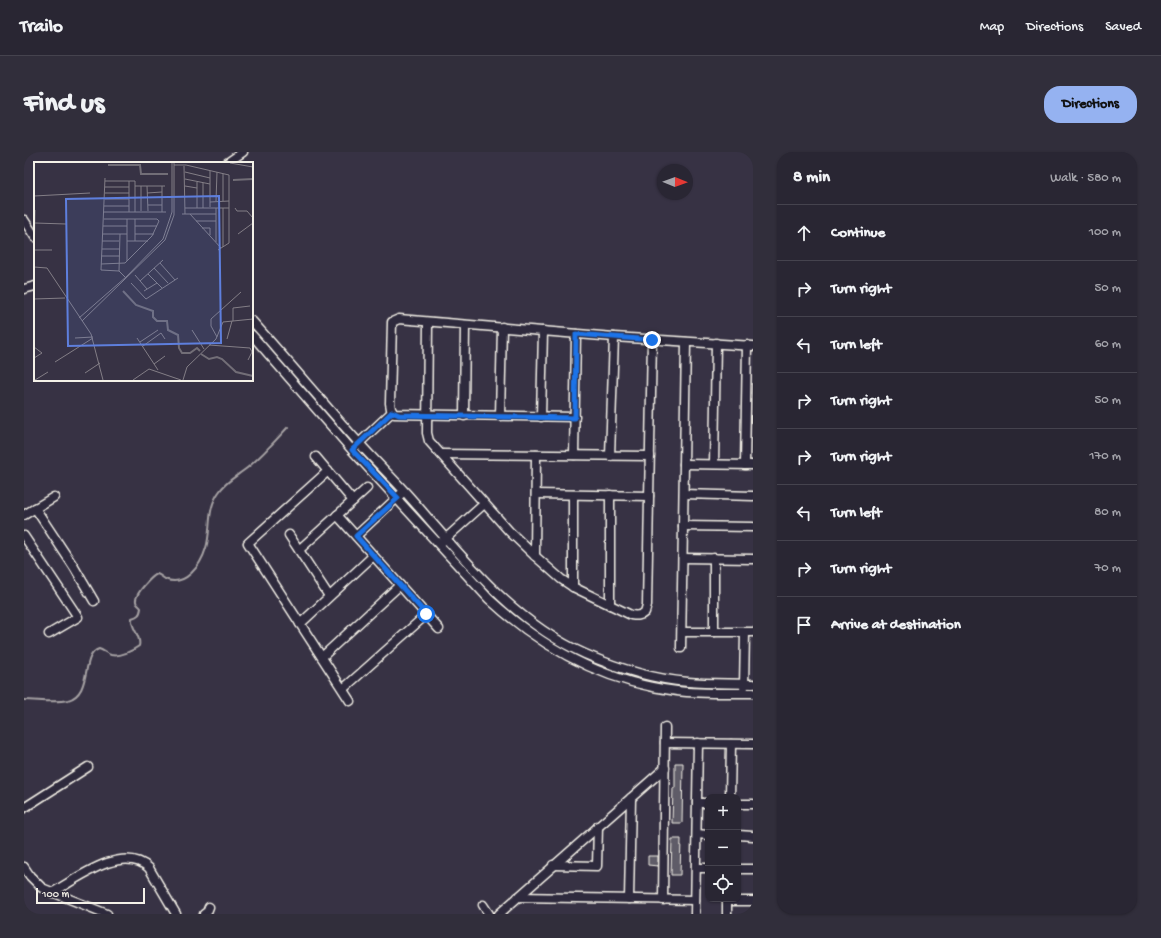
<!DOCTYPE html>
<html lang="en">
<head>
<meta charset="utf-8">
<style>
	:root { --surface:#292633; --page:#312e3b; --text:#f1f3f6; --muted:#a5a5ac; --line:#45434e; --accent:#95b2f1 }
	body { margin:0; font-family:"Gochi Hand",sans-serif; background:var(--page); color:var(--text) }
	.controls { position:absolute; right:12px; bottom:12px; display:grid; overflow:hidden; border-radius:8px; box-shadow:0 1px 3px #0004 }
	.controls button { width:36px; height:36px; display:grid; place-items:center; padding:0; border:0; border-bottom:1px solid var(--line); background:var(--surface); color:var(--text); font:20px sans-serif }
	.compass { position:absolute; left:633px; top:12px; width:36px; height:36px; border-radius:50%; background:var(--surface); box-shadow:0 1px 3px #0004; rotate:91deg }
	.scale { position:absolute; left:12px; bottom:10px; width:109px; box-sizing:border-box; padding-left:4px; border:2px solid #f4f1e8; border-top:0; font-size:11px; line-height:14px; white-space:nowrap; color:#f4f1e8; -webkit-text-stroke:3px #2f2a3d; paint-order:stroke }
	.stop { position:absolute; width:12px; height:12px; margin:-9px; border:3px solid #1a73e8; border-radius:50%; background:#fff }
	.stop.end { background:#1a73e8; border-color:#fff; box-shadow:0 1px 4px #0008 }
	.list { margin:0; padding:0; list-style:none }
	h2 { display:flex; justify-content:space-between; align-items:center; height:52px; margin:0; padding:0 16px; font-size:17px }
	h2 small { font-size:13px; font-weight:400; color:var(--muted) }
	.list li { display:grid; grid-template-columns:26px 1fr auto; gap:12px; align-items:center; box-sizing:border-box; height:56px; padding:0 16px; border-top:1px solid var(--line) }
	.list b { display:block; font-size:15px; white-space:nowrap }
	.list em { font-size:13px; font-style:normal; color:var(--muted) }
	.icon { flex:none; width:22px; height:22px; fill:none; stroke:currentColor; stroke-width:2; stroke-linecap:round; stroke-linejoin:round }
	.map { position:relative; flex:none; width:729px; height:762px; overflow:hidden; border-radius:16px }
	header { display:flex; align-items:center; gap:24px; box-sizing:border-box; height:56px; padding:0 20px; background:var(--surface); border-bottom:1px solid var(--line) }
	header strong { font-size:19px }
	nav { display:flex; gap:22px; margin-inline-start:auto; font-size:14px }
	.intro { display:flex; align-items:center; justify-content:space-between; box-sizing:border-box; height:96px; padding:0 24px }
	h1 { margin:0; font-size:28px }
	.button { padding:10px 18px; border-radius:16px; background:var(--accent); color:#111; font-size:14px; font-weight:700 }
	main { display:flex; gap:24px; padding:0 24px }
	aside { flex:1; background:var(--surface); border-radius:16px; box-shadow:0 1px 3px #0004 }
	.map>svg:first-child { display:block }
	.lines { fill:none; stroke-linecap:round; stroke-linejoin:round }
	.stream { stroke:#a6a2a4; stroke-width:2 }
	.building { fill:#5f5c67; stroke:#f4f1e8 }
	.minor-casing { stroke:#f4f1e8; stroke-width:11 }
	.minor { stroke:#2f2a3d; stroke-width:8 }
	.route { stroke:#1a73e8; stroke-width:5 }
	.inset-river { fill:none; stroke:#726e77; stroke-width:2 }
	.inset-road { fill:none; stroke:#837e86; stroke-width:1 }
	.view { fill:#5e7fdd; fill-opacity:0.15; stroke:#5e7fdd; stroke-width:2 }
	.inset-edge { fill:none; stroke:#f4f1e8; stroke-width:2 }
</style>
</head>
<body>
<header>
<strong>Trailo</strong>
<nav><a>Map</a><a>Directions</a><a>Saved</a></nav>
</header>
<div class="intro"><h1>Find us</h1><a class="button">Directions</a></div>
<main>
<div class="map">
<svg width="729" height="762" viewBox="0 0 729 762">
	<rect width="100%" height="100%" fill="#373244"/>
	<filter id="ink" filterUnits="userSpaceOnUse"><feTurbulence type="fractalNoise" baseFrequency=".025" numOctaves="2"/><feDisplacementMap in="SourceGraphic" scale="8" xChannelSelector="R" yChannelSelector="G"/><feConvolveMatrix kernelMatrix="1 2 1 2 8 2 1 2 1" color-interpolation-filters="sRGB"/></filter>
	<g filter="url(#ink)">
		<g class="lines">
			<!-- stream -->
			<path class="stream" d="M0 548C14 548 30 551 44 548 69 541 56 503 75 497 79 498 83 502 87 503 96 505 108 499 115 494 118 484 106 476 108 466 114 464 116 463 117 456 115 453 111 452 112 448 112 441 127 425 133 422 136 423 138 425 141 427 161 436 177 413 182 396 188 376 182 358 195 340 202 329 213 324 223 316 238 304 251 289 264 275"/>
		</g>
		<!-- building -->
		<g class="building">
			<path d="M651 611H659L658 671H648L649 636H651Z"/>
			<path d="M648 687H657L656 723H647Z"/>
			<path d="M624 704H634V714L624 713Z"/>
		</g>
		<g class="lines">
			<!-- minor casing -->
			<g class="minor-casing">
				<g id="minor">
					<path d="M203 11 219 0"/>
					<path d="M0 68 11 85"/>
					<path d="M0 137 11 134"/>
					<path d="M228 169C264 209 299 251 335 291 350 308 367 324 382 341 435 400 486 469 561 502 593 516 629 527 664 530 686 532 707 531 729 532"/>
					<path d="M404 170 403 281 405 289 485 379 511 404 537 427 549 435 607 463C613 464 617 464 621 460L623 453 628 188"/>
					<path d="M228 183 328 298 465 447C518 496 580 530 653 539 678 542 704 541 729 541"/>
					<path d="M440 264 441 173"/>
					<path d="M476 264 478 175"/>
					<path d="M517 265 519 179"/>
					<path d="M551 265 370 262 367 257 366 251 368 170 375 167 590 185 729 194"/>
					<path d="M332 294 368 260"/>
					<path d="M417 302 626 304"/>
					<path d="M550 303 552 182"/>
					<path d="M586 304 590 185"/>
					<path d="M292 305 329 349"/>
					<path d="M660 312 729 313"/>
					<path d="M690 312 692 191"/>
					<path d="M721 313 723 193"/>
					<path d="M304 319 224 391 326 549"/>
					<path d="M512 342 625 344"/>
					<path d="M660 342 729 344"/>
					<path d="M11 356 50 415 70 449"/>
					<path d="M0 363 30 345"/>
					<path d="M313 363 415 477"/>
					<path d="M659 374 729 375"/>
					<path d="M265 383 305 444"/>
					<path d="M0 384 54 465 25 482"/>
					<path d="M332 384 377 342"/>
					<path d="M419 389 460 352"/>
					<path d="M275 398 343 336"/>
					<path d="M511 404 512 303"/>
					<path d="M659 406 729 407"/>
					<path d="M549 435V343"/>
					<path d="M586 453V343"/>
					<path d="M276 472 349 404"/>
					<path d="M658 480H729"/>
					<path d="M690 480V406"/>
					<path d="M657 496 662 190"/>
					<path d="M298 505 376 433"/>
					<path d="M720 535 721 480"/>
					<path d="M319 537 402 463"/>
					<path d="M641 591 729 592"/>
					<path d="M706 645 707 592"/>
					<path d="M673 651H684"/>
					<path d="M714 652H729"/>
					<path d="M0 656 64 615"/>
					<path d="M673 682 684 683"/>
					<path d="M714 683 729 684"/>
					<path d="M529 713 573 714 574 674"/>
					<path d="M0 715 6 724 18 736 83 762"/>
					<path d="M672 716H684"/>
					<path d="M714 717H729"/>
					<path d="M28 741C52 727 99 691 125 716L152 762"/>
					<path d="M494 745 671 748"/>
					<path d="M605 747 607 646"/>
					<path d="M639 748 641 575"/>
					<path d="M703 749H729"/>
					<path d="M459 753 465 762"/>
					<path d="M180 762 183 760 185 755"/>
					<path d="M475 762 641 616"/>
					<path d="M671 762 674 591"/>
					<path d="M703 762V747"/>
				</g>
			</g>
			<!-- minor -->
			<use href="#minor" class="minor"/>
		</g>
	</g>
	<g class="lines" filter="url(#ink)">
		<!-- route -->
		<path class="route" d="M402 462 332 384 374 346 328 298 368 260 375 263 551 266 552 182 628 188"/>
	</g>
	<!-- overview -->
	<g transform="translate(10 10)">
		<rect width="219" height="219" fill="#373244"/>
		<path class="inset-river" d="M74 3H106L107 12H134M199 18 219 17M89 129 102 143 119 149V155L123 159H133L134 168 144 173 145 186 148 191H156L163 186 166 189M167 192 175 197 183 195 188 197 202 210 219 214"/>
		<path class="inset-road" d="M196 1 219 5M140 3H152L195 13V81L184 88M150 4 151 52M151 10 176 16M189 12V39M71 16 67 108 85 109M151 17 176 22M71 19H101V50M101 24H131M107 24V49M113 24 114 49M128 24V50M151 24 163 26M71 25H95M71 31H95M113 31 128 30M0 34 56 31M71 37H95M182 39 183 10M176 40 195 39M114 43H128M70 44H95M176 45V9M151 46H195M163 46V20M169 46V21M189 46V85M201 46 203 49H213L219 56M70 50H132M95 50V19M148 52H182M156 52 187 86M93 57V99M162 59H182M1 61 32 62M69 64H93M101 64H123M168 66H176V73M69 72H93M86 72 85 109 92 116M101 72H120M204 72 219 61M68 79H85M93 79H114M101 79V57M182 80V46M68 87H86M0 88H18M67 94H86M126 101 141 118M67 102 91 101 118 74 125 59 123 57H70M0 105 13 106 57 172 69 218M0 105 1 48M120 106 134 121M114 112 128 126M101 113 113 127M106 119 129 98M97 121 112 137 144 116M110 129 123 121M0 137 31 136M45 156 92 115 129 77 138 50V1M48 159 131 78 140 53V1M199 159V146L216 144M158 168 170 187M183 175 177 164V157L207 130M41 176 59 175M103 176 124 208M193 177 198 159M106 180 124 168M175 183 216 186 218 190 214 198M109 184 127 171 131 177M0 185 8 191 0 196M21 200 59 176M120 202 131 194M51 211 66 201M1 218 14 210M99 218 115 207 147 218M149 218 153 205 182 177 189 160 219 157"/>
		<path class="view" d="M185 34 187 181 34 184 32 37Z"/>
		<rect width="219" height="219" class="inset-edge"/>
	</g>
</svg>
<div class="controls">
<button>+</button>
<button>−</button>
<button><svg class="icon" aria-label="locate" viewBox="0 0 24 24"><circle cx="12" cy="12" r="6"/><path d="M12 2v4M12 18v4M2 12h4M18 12h4"/></svg></button>
</div>
<svg class="compass" viewBox="-18 -18 36 36"><path d="M0-13l5 13h-10z" fill="#e53935"/><path d="M0 13l5-13h-10z" fill="#a5a5ac"/></svg>
<div class="scale">100 m</div>
<div class="stop" style="left:402px;top:462px"></div>
<div class="stop end" style="left:628px;top:188px"></div>
</div>
<aside>
<h2>8 min<small>Walk · 580 m</small></h2>
<ul class="list">
<li><svg class="icon" aria-label="ahead" viewBox="0 0 24 24"><path d="M12 20V5M6 11l6-6 6 6"/></svg><div><b>Continue</b></div><em>100 m</em></li>
<li><svg class="icon" aria-label="right" viewBox="0 0 24 24"><path d="M7 20v-9h11M14 6l5 5-5 5"/></svg><div><b>Turn right</b></div><em>50 m</em></li>
<li><svg class="icon" aria-label="left" viewBox="0 0 24 24"><path d="M17 20v-9H6M10 6l-5 5 5 5"/></svg><div><b>Turn left</b></div><em>60 m</em></li>
<li><svg class="icon" aria-label="right" viewBox="0 0 24 24"><path d="M7 20v-9h11M14 6l5 5-5 5"/></svg><div><b>Turn right</b></div><em>50 m</em></li>
<li><svg class="icon" aria-label="right" viewBox="0 0 24 24"><path d="M7 20v-9h11M14 6l5 5-5 5"/></svg><div><b>Turn right</b></div><em>170 m</em></li>
<li><svg class="icon" aria-label="left" viewBox="0 0 24 24"><path d="M17 20v-9H6M10 6l-5 5 5 5"/></svg><div><b>Turn left</b></div><em>80 m</em></li>
<li><svg class="icon" aria-label="right" viewBox="0 0 24 24"><path d="M7 20v-9h11M14 6l5 5-5 5"/></svg><div><b>Turn right</b></div><em>70 m</em></li>
<li><svg class="icon" aria-label="arrive" viewBox="0 0 24 24"><path d="M6 21V4h12l-3 4 3 4H6"/></svg><div><b>Arrive at destination</b></div></li>
</ul>
</aside>
</main>
</body>
</html>
